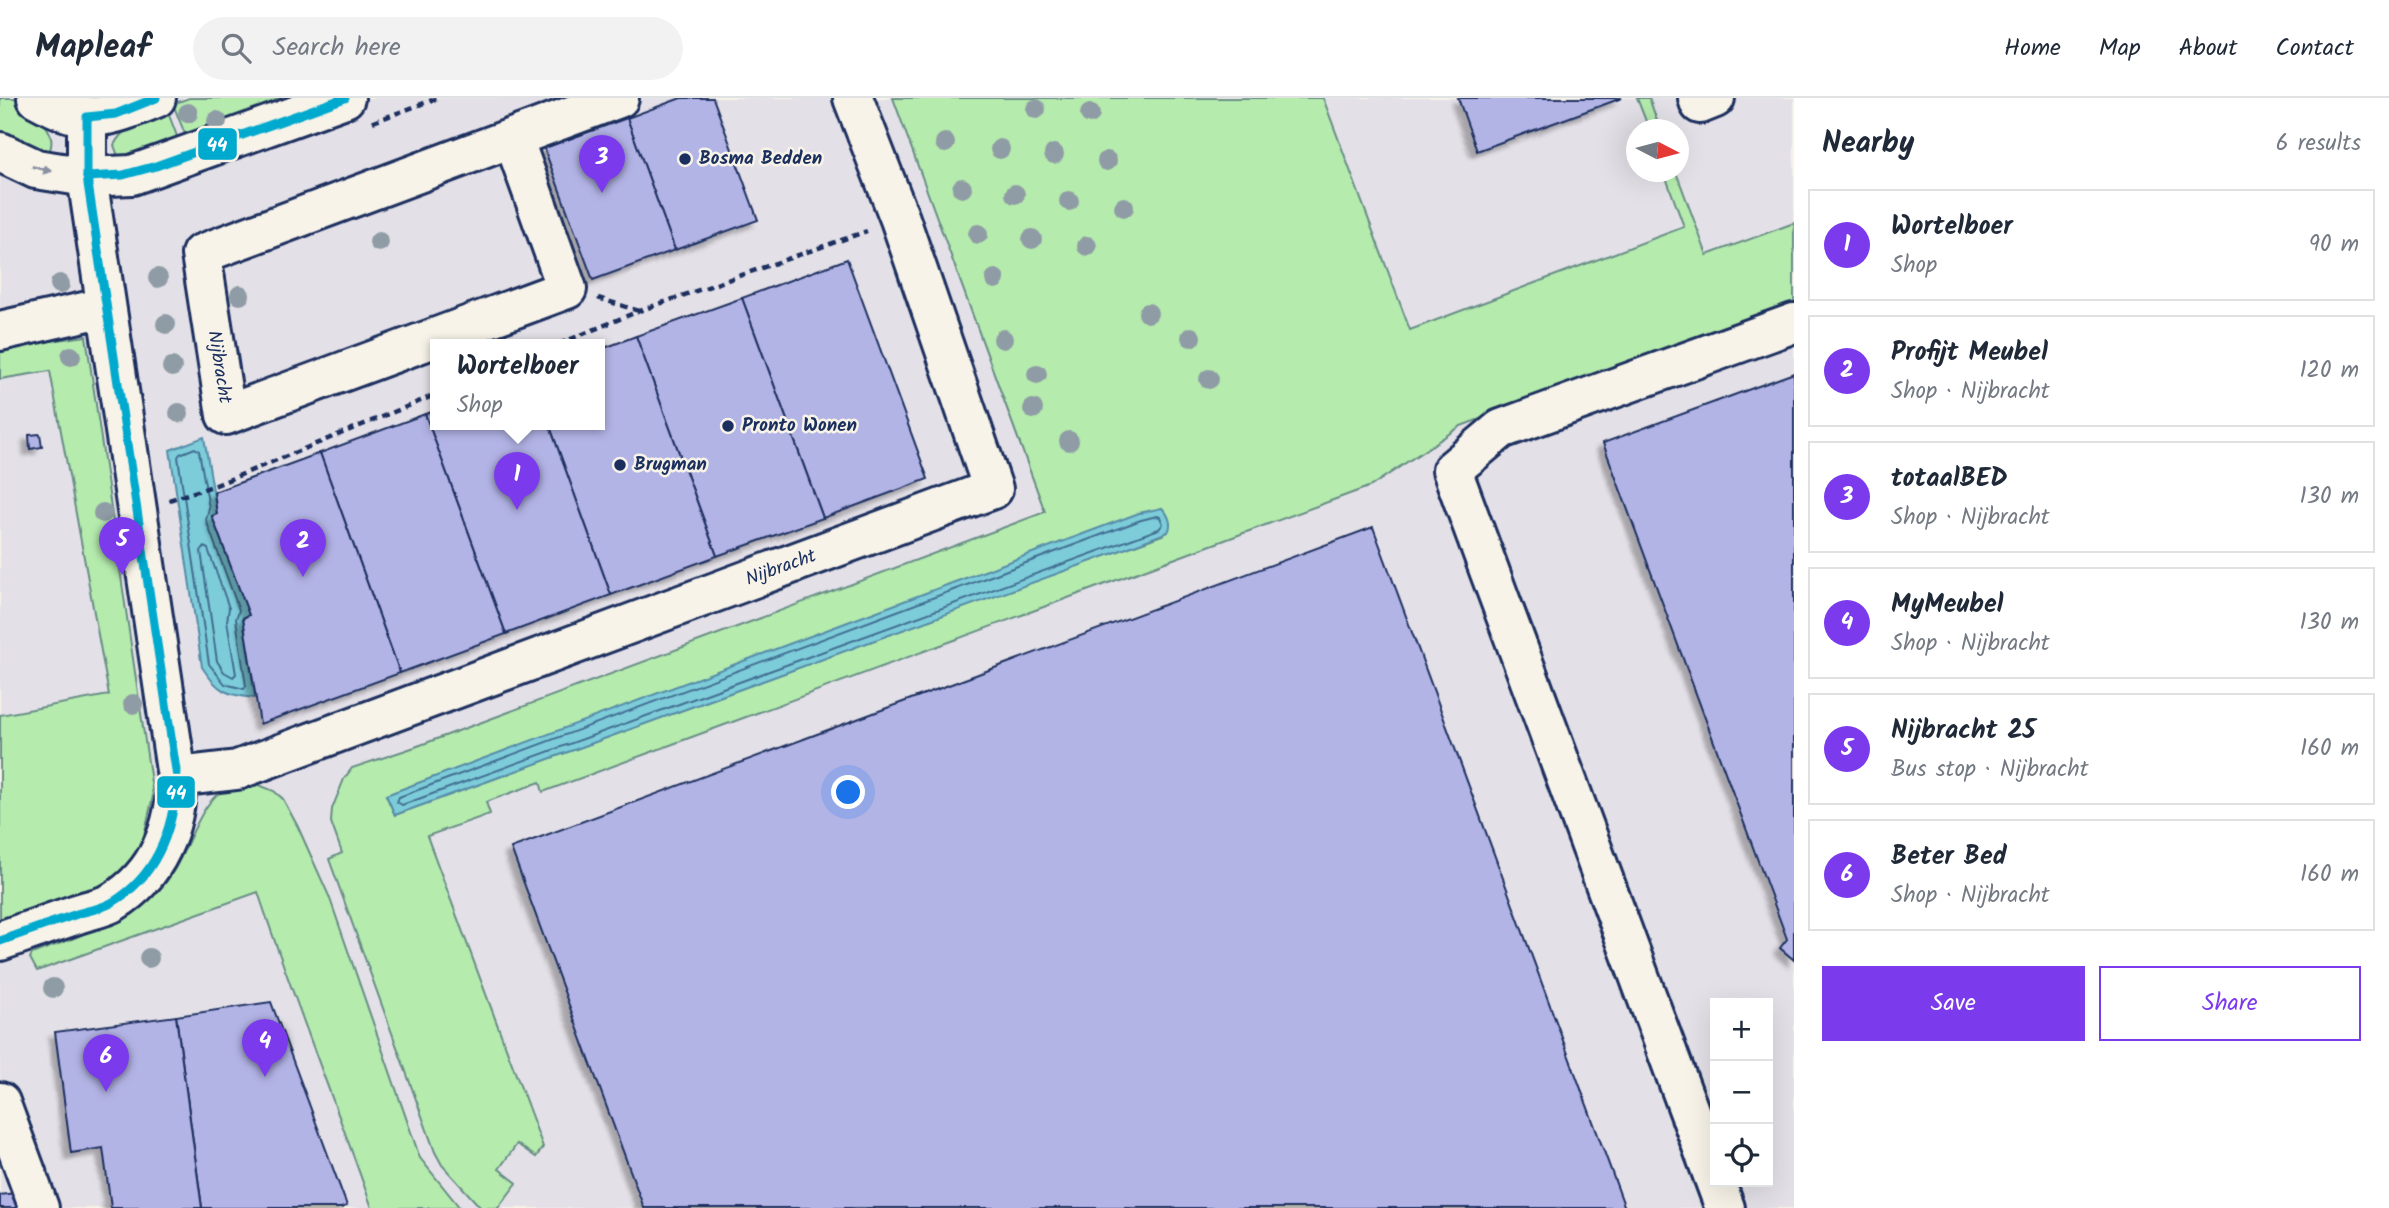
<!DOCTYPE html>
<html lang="en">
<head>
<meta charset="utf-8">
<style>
	:root { --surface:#fff; --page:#f2f2f3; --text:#1f2937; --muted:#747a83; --line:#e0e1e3; --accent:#7c3aed }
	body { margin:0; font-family:Kalam,sans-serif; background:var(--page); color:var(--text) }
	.controls { position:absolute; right:21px; bottom:21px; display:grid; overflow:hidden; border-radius:0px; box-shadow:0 7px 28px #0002 }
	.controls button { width:63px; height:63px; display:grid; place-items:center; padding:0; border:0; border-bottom:2px solid var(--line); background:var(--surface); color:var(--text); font:35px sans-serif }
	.compass { position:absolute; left:1626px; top:21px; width:63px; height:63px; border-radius:50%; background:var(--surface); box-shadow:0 7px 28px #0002; rotate:96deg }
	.you { position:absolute; left:849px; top:695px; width:24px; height:24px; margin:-18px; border:5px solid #fff; border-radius:50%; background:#1a73e8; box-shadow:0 0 0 10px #1a73e833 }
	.badge { display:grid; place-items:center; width:46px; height:46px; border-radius:50%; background:var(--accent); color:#fff; font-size:23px; font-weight:700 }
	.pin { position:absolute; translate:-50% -58px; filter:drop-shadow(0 2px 4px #0008) }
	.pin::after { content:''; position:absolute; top:37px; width:24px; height:21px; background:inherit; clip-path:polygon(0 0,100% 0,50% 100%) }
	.popup { position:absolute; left:430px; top:241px; width:175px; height:91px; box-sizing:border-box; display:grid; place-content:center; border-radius:0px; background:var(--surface); filter:drop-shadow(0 2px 5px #0005); font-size:23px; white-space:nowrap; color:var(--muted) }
	.popup b { font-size:26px; color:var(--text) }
	.popup::after { content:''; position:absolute; left:50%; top:100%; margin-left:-14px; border:14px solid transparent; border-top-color:var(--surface) }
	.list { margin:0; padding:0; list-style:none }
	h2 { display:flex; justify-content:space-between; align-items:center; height:91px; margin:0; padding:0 28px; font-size:30px }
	h2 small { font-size:23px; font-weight:400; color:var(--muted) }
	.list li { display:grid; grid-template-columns:46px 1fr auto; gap:21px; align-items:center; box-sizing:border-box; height:112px; margin:0 14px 14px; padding:0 14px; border:2px solid var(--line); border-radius:0px }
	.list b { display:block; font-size:26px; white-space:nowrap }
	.list p { margin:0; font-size:23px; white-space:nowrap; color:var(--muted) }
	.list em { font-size:23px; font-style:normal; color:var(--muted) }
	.actions { display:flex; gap:14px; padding:21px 28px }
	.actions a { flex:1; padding:16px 0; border:2px solid var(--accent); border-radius:0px; text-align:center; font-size:24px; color:var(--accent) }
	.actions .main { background:var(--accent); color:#fff }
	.icon { flex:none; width:38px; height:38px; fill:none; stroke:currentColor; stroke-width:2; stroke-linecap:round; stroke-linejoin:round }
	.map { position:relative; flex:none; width:1794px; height:1110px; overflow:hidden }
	header { display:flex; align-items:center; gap:42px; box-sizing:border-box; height:98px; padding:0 35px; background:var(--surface); border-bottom:2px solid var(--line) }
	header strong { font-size:33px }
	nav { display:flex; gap:38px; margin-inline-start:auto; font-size:24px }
	.search { width:490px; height:63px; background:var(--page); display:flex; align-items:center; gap:18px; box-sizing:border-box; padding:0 24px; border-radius:38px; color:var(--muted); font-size:26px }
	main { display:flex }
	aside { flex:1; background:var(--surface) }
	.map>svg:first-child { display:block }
	.built { fill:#e3e0e7; fill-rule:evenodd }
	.green { fill:#b5ebad; stroke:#688d86; stroke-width:2; fill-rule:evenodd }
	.water { fill:#7dccda; stroke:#568da8; stroke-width:2 }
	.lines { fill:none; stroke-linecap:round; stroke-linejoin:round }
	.shore { stroke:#426e90; stroke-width:2 }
	.building { fill:#b3b4e6; stroke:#1b2f5e; stroke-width:2; filter:url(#shadow) }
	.minor-casing { stroke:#1b2f5e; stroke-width:44 }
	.path { stroke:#1b2f5e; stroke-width:4.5; stroke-dasharray:7 5; stroke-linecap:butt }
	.minor { stroke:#f7f3e8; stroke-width:38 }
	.bus-1-casing { stroke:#f7f3e8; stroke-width:14 }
	.bus-1 { stroke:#00a9ce; stroke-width:9 }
	.tree { fill:#8f9ca5 }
	.oneway { fill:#8991a3 }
	.poi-dot { fill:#1b2f5e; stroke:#f7f3e8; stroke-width:2.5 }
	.labels { text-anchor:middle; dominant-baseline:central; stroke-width:5; stroke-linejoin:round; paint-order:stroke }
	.poi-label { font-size:19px; font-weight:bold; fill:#1b2f5e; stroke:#f7f3e8; text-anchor:start }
	.street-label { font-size:19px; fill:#1b2f5e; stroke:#f7f3e8 }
	.line-badge { stroke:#f7f3e8; stroke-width:2.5 }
	.badge-label { font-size:19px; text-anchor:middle; font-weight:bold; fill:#fff }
</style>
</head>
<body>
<header>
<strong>Mapleaf</strong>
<div class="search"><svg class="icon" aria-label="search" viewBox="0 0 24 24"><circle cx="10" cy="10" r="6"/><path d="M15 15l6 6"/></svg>Search here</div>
<nav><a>Home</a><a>Map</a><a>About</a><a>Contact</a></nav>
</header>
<main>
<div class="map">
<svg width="1794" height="1110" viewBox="0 0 1794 1110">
	<defs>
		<filter id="shadow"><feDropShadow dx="-6" dy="6" stdDeviation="2" flood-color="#0004"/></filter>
	</defs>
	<rect width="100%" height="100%" fill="#f7f3e8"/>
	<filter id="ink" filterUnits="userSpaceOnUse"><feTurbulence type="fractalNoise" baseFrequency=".0143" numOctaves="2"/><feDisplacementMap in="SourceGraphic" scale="14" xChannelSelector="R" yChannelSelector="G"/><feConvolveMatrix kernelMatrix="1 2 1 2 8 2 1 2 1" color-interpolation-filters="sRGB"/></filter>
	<g filter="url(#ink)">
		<!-- built -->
		<path class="built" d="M0 0H1794V1110H0ZM1636 32H1678V74H1636ZM435 246H599V326H435ZM1715 905H1768V1084H1715Z"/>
		<!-- green -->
		<g class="green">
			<path d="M0 0H19C34 14 61 34 48 56L0 40Z"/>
			<path d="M189 0H314L189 46 173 6Z"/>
			<path d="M893 0H1323L1410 232 1684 129 1664 74H1676L1707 157 1794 125V205L1461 328 1371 388 543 694 540 684 486 704 490 716 427 738 543 1049 536 1059 517 1046 499 1071 517 1085 498 1110H481L442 1067 435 1054 329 761 342 755 331 724 332 711 344 681 352 670 415 649 1045 414ZM1162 410 1166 415 1168 434 1162 437 395 717 386 697Z"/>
			<path d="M1637 0H1649L1660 31H1649Z"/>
			<path d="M166 9 181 49 151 60 118 58 114 47C125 26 146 19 166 9Z"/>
			<path d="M86 238 153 698 143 742 142 759 104 788 0 825V617L109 597 50 273 0 281V250Z"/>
			<path d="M247 686 259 687 274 693 283 701 298 729 329 798 420 1060 460 1110H372C335 1004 293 900 258 794L37 873 30 860 32 856C76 839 122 825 158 793 186 768 196 703 226 691 232 688 240 687 247 686Z"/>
		</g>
		<!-- water -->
		<g class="water">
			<path d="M204 339 217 416 212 419 249 517 243 520 255 600C227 597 218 594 202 569L170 352Z"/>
			<path d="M1162 410C1168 416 1173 426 1168 434L1111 456 395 717 386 697 1139 415Z"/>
		</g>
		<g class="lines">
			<!-- shore -->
			<g class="shore">
				<path d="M195 350 199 353 209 410 206 422 239 512 236 521 246 588 244 591 225 586 209 566 178 359 180 356Z"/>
				<path d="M1157 418 1160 419 1163 426 1159 431 402 707 397 704 399 699 1141 422Z"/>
				<path d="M204 449 208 451 229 510 227 523 236 576 233 579 224 574 217 563 201 453Z"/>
			</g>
		</g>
		<!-- building -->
		<g class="building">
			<path d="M681 0H713L758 122 675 152 627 20Z"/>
			<path d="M1458 0H1622L1477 53Z"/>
			<path d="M627 20 675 152 593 182 544 50Z"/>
			<path d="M847 161 928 381 823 420 742 200Z"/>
			<path d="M742 200 823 420 717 458 636 238Z"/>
			<path d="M636 238 717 458 611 497 549 326H599V252Z"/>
			<path d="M1794 275V862L1780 850 1787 841 1603 345Z"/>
			<path d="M435 313V326H549L611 497 506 536 425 316Z"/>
			<path d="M425 316 506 536 400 575 320 355Z"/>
			<path d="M40 336 42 349 30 351 29 337Z"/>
			<path d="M320 355 400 575 260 626 243 520 249 517 212 418 217 416 214 394Z"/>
			<path d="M1373 429 1625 1110H644L511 750Z"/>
			<path d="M271 904 347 1108 341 1110H202L176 918Z"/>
			<path d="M176 918 202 1110H111L103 1050 71 1055 55 934Z"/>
			<path d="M15 1095 17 1110H0V1097Z"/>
		</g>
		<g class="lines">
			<!-- minor casing -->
			<g class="minor-casing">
				<g id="minor">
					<path d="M37 0C88 28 105 21 156 0"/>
					<path d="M1698 0 1700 6 1715 0"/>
					<path d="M513 40 567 191 226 317 201 156 619 0"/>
					<path d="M0 54 36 71 87 79 132 77 345 0"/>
					<path d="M0 233 106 209"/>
					<path d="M177 679 237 672 993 391 900 121 853 0"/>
					<path d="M0 843C26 834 51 825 77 816 88 812 103 810 113 804 158 777 176 729 177 679L87 79V19"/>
					<path d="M0 1004 39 1110"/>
					<path d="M1725 1110 1452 372 1501 331 1794 225"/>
				</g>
			</g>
			<!-- path -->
			<g class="path">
				<path d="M373 24 438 0"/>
				<path d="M598 200 639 213"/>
				<path d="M559 246 639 213 867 133"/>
				<path d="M169 402 216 387 435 297"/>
			</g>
			<!-- minor -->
			<use href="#minor" class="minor"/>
			<!-- bus-1 casing -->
			<g class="bus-1-casing">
				<g id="bus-1">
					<path d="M87 79 123 77 156 68 345 0"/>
					<path d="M0 843C26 834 51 825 77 816 89 812 102 811 113 804 158 777 174 729 177 679L87 79V19L116 16 156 0"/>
				</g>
			</g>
			<!-- bus-1 -->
			<use href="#bus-1" class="bus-1"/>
		</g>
		<!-- trees -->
		<g class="tree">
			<circle cx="1036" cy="11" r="10"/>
			<circle cx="188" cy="15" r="10"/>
			<circle cx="1090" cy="16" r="10"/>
			<circle cx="217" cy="23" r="10"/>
			<circle cx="945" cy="45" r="10"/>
			<circle cx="1000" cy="51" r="10"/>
			<circle cx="1054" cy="56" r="10"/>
			<circle cx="1107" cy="63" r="10"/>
			<circle cx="962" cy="90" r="10"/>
			<circle cx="1015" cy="96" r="10"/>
			<circle cx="1069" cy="103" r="10"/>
			<circle cx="1124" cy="109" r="10"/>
			<circle cx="978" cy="136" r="10"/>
			<circle cx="1032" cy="141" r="10"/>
			<circle cx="379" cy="144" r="10"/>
			<circle cx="1087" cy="148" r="10"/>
			<circle cx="158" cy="180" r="10"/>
			<circle cx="995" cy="181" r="10"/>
			<circle cx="60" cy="186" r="10"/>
			<circle cx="240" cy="197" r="10"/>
			<circle cx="1148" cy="215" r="10"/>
			<circle cx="166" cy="226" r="10"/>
			<circle cx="1191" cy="239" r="10"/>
			<circle cx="1003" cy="241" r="10"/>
			<circle cx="71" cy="258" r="10"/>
			<circle cx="172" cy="269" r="10"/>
			<circle cx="1037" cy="276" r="10"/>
			<circle cx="1209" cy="281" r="10"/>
			<circle cx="1033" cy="311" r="10"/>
			<circle cx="179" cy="315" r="10"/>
			<circle cx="1069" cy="343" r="10"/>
			<circle cx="103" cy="415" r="10"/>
			<circle cx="133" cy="606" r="10"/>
			<circle cx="149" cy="860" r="10"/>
			<circle cx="53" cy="890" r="10"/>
		</g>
		<!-- one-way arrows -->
		<defs><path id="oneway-solid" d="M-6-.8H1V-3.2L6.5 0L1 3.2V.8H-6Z" transform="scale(1.75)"/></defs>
		<use class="oneway" href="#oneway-solid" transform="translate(42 71) rotate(14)"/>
	</g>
	<!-- markers -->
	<g class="poi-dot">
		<circle cx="685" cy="61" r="7"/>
		<circle cx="728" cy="328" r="7"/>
		<circle cx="620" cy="367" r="7"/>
	</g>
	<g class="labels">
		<!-- poi labels -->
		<g class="poi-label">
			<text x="699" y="61">Bosma Bedden</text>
			<text x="742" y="328">Pronto Wonen</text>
			<text x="634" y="367">Brugman</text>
		</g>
		<!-- street labels -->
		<g class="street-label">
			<text transform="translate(219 269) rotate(81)">Nijbracht</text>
			<text transform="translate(781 470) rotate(-20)">Nijbracht</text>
		</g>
	</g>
	<g class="line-badge">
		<rect x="197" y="29" width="41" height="34" rx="7" fill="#00a9ce"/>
		<rect x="156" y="677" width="40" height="34" rx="7" fill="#00a9ce"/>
	</g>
	<g class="badge-label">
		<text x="217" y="53">44</text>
		<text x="176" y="701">44</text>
	</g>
</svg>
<div class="controls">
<button>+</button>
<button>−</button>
<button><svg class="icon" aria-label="locate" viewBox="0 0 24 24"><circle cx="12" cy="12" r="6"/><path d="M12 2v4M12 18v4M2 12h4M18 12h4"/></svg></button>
</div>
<svg class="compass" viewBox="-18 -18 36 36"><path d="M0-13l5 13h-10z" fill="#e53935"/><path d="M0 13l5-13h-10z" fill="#747a83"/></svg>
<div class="you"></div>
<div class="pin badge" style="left:517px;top:412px">1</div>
<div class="popup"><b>Wortelboer</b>Shop</div>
<div class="pin badge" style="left:303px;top:479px">2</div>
<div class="pin badge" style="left:602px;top:95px">3</div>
<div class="pin badge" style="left:265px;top:979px">4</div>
<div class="pin badge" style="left:122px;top:477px">5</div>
<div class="pin badge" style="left:106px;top:994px">6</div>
</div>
<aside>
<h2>Nearby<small>6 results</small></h2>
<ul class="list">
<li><span class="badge">1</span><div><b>Wortelboer</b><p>Shop</p></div><em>90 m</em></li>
<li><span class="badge">2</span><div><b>Profijt Meubel</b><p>Shop · Nijbracht</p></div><em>120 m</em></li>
<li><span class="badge">3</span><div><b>totaalBED</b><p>Shop · Nijbracht</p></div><em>130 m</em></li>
<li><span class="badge">4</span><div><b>MyMeubel</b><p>Shop · Nijbracht</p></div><em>130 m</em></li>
<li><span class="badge">5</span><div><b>Nijbracht 25</b><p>Bus stop · Nijbracht</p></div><em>160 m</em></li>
<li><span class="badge">6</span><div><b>Beter Bed</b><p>Shop · Nijbracht</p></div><em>160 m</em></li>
</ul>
<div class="actions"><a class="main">Save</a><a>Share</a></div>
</aside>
</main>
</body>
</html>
